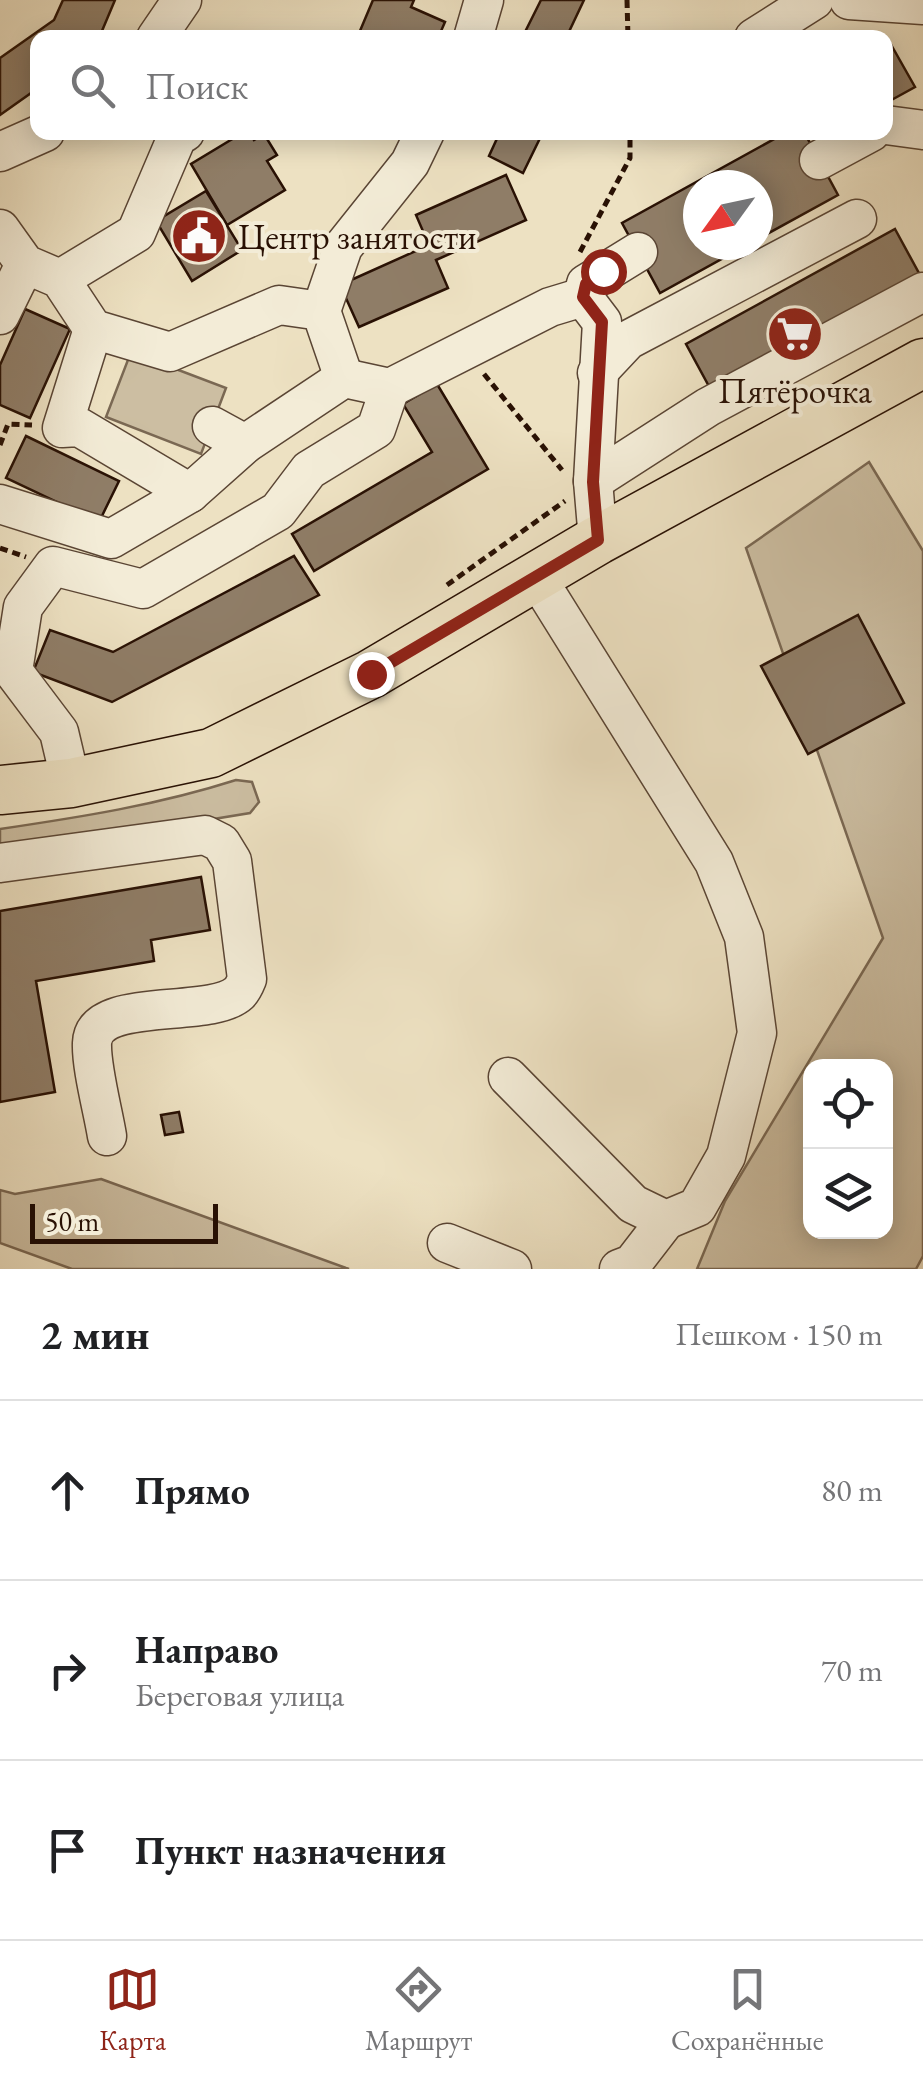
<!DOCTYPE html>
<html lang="ru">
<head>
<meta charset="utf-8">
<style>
	:root { --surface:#fff; --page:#f2f2f2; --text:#202124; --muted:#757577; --line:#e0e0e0; --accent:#8f2418 }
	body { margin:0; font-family:"EB Garamond",serif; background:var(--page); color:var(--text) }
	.controls { position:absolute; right:30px; bottom:30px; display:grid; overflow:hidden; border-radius:20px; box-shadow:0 5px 25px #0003 }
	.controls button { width:90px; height:90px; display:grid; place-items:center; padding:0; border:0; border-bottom:2px solid var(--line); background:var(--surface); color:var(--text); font:50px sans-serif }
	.compass { position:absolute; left:683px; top:170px; width:90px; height:90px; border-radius:50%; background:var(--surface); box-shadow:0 5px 25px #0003; rotate:237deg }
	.scale { position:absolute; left:30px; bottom:25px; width:188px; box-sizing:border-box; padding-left:10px; border:5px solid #291104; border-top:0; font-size:28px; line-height:35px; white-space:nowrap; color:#291104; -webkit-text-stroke:8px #f3ecd7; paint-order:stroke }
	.stop { position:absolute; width:30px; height:30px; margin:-22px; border:8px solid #8f2418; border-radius:50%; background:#fff }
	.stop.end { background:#8f2418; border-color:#fff; box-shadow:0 2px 10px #0008 }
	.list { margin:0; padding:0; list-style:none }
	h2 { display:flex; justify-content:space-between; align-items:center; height:130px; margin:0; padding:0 40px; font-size:42px }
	h2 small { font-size:32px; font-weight:400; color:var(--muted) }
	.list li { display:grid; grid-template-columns:65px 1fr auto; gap:30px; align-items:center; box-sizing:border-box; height:180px; padding:0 40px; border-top:2px solid var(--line) }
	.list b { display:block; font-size:38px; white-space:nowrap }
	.list p { margin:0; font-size:32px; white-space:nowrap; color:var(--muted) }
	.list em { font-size:32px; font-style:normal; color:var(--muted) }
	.icon { flex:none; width:55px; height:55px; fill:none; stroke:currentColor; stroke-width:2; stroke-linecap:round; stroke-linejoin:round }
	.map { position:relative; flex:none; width:923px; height:1269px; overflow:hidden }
	.search { position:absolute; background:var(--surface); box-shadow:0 5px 25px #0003; left:30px; right:30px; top:30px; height:110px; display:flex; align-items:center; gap:25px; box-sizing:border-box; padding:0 35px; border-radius:20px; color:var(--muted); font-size:38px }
	.sheet { height:670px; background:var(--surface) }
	nav { display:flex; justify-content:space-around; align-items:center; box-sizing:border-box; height:140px; border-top:2px solid var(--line); background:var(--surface); font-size:28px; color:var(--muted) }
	nav a { display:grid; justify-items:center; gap:5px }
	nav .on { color:var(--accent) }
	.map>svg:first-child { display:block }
	.green { fill:#ccbea2; stroke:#7a6853; stroke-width:2.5; fill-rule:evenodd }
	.building { fill:#8f7d67; stroke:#291104; stroke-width:2.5 }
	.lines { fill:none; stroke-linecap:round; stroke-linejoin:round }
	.minor-casing { stroke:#5a4534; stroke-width:41 }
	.major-casing { stroke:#291104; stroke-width:51 }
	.path { stroke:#291104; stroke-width:5; stroke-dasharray:8 5; stroke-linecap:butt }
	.minor { stroke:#f3ecd7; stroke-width:38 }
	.major { stroke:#ede1c2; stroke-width:48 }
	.route { stroke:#8f2418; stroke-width:12 }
	.labels { text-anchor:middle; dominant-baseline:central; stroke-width:8; stroke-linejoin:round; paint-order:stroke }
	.poi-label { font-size:35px; fill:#291104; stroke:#f3ecd7; text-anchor:start }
</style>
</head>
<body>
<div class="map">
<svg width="923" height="1269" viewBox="0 0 923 1269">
	<rect width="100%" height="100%" fill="#ede1c2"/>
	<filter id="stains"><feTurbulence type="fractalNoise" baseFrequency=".002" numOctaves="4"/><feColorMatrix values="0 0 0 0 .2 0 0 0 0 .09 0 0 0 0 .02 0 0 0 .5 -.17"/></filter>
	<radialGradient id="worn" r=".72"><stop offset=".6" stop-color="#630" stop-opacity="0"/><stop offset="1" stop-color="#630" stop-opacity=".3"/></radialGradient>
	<!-- green -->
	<g class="green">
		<path d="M131 352 226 388 201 454 106 417Z"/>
		<path d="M869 462 923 551V1256L916 1269H697L725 1201 883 938 746 548ZM810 1066H886V1232H810Z"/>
		<path d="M236 780 252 782 259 802 250 813 0 854V829C81 817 158 805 236 780Z"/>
		<path d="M101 1179 346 1268 349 1269H72L0 1243V1190L15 1194Z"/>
	</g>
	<!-- building -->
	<g class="building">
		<path d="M63 0H115L99 38H38V88L0 115V58L54 20Z"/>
		<path d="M373 0H414L411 7 445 22 438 38H357Z"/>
		<path d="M541 0H584L566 38H522Z"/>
		<path d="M889 41 915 87 886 103V43Z"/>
		<path d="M244 132H249L254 140 264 134 277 155 267 161 285 190 227 225 191 164Z"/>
		<path d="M500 132H543L523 173 489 156Z"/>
		<path d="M787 132H804L838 195 758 239V185H698V245H747L660 293 622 223Z"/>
		<path d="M506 175 526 220 436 260 448 288 359 327 340 285 429 245 416 215Z"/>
		<path d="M206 191 242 250 192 281 156 221Z"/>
		<path d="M895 229 920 275 711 390 686 344Z"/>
		<path d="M25 309 70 329 30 418 0 405V365Z"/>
		<path d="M437 384 488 469 314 571 292 534 432 452 403 404Z"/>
		<path d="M26 436 119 481 99 522 6 478Z"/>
		<path d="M294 556 319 595 112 702 33 672 50 630 113 652Z"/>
		<path d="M858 615 904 703 808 754 761 666Z"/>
		<path d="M201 877 210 930 151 940 154 961 36 981 55 1092 0 1102V911Z"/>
		<path d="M179 1112 183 1132 165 1135 161 1115Z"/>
	</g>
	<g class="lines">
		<!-- minor casing -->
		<g class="minor-casing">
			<g id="minor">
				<path d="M849 0 923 5"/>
				<path d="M156 38 182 0"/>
				<path d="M473 38 484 0"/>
				<path d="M754 38 814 0"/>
				<path d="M886 125 923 130"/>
				<path d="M0 152 45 132"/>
				<path d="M819 160 871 132"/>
				<path d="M0 229 25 264 60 279 93 329 170 352 279 305 321 311 344 378"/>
				<path d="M60 279 136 233 177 137 185 132"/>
				<path d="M583 297 602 322 593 481 598 540"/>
				<path d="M583 297 586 284 638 252"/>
				<path d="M321 311 343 247 410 163 425 132"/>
				<path d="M0 315 25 264"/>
				<path d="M93 329 62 428 79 427 190 493"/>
				<path d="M597 373 628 340 857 219"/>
				<path d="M212 426 245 444"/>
				<path d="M593 481 708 407 923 292"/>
				<path d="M0 504 111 539 190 493 245 444 344 378 390 388 550 307 583 297"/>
				<path d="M71 783 59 732 13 671 23 607 53 566 143 589 278 511 309 470 376 429 390 388"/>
				<path d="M0 863 205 835 221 843 232 861 247 979C245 984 243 989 239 993 210 1020 94 995 92 1043 91 1067 103 1111 107 1136"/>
				<path d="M508 1077 633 1204 666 1220 697 1207 726 1156 757 1033 744 937 714 862 537 578"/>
				<path d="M447 1243 512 1269"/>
				<path d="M619 1269 632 1264 666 1220"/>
			</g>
		</g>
		<!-- major casing -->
		<g class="major-casing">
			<path id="major" d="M0 790 71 783 211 753 371 674 598 540 923 363"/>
		</g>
		<!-- path -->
		<g class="path">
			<path d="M627 0 628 38"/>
			<path d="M580 252 630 158V132"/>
			<path d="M484 374 562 470"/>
			<path d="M0 445 8 424 32 425"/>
			<path d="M0 548 26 557"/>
			<path d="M447 585 565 501"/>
		</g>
		<!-- minor -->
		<use href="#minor" class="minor"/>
		<!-- major -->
		<use href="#major" class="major"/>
	</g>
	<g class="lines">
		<!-- route -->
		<path class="route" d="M371 674 598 540 593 482 602 322 583 297 586 284 603 271"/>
	</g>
	<!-- icons -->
	<defs>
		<g id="civic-disc" transform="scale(2.875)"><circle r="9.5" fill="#8f2418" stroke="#f3ecd7"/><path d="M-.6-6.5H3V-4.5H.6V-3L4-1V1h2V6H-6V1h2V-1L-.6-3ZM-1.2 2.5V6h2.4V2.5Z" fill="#fff"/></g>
		<g id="supermarket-disc" transform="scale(2.875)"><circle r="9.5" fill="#8f2418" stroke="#f3ecd7"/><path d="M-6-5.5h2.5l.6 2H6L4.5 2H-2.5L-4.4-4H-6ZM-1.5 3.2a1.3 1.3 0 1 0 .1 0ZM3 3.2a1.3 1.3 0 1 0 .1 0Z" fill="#fff"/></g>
	</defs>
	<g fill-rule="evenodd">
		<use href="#civic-disc" x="199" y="236"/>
		<use href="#supermarket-disc" x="795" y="334"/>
	</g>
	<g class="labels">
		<!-- poi labels -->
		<g class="poi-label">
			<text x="238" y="236">Центр занятости</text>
			<text x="795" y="390" text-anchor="middle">Пятёрочка</text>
		</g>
	</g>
	<rect width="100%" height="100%" filter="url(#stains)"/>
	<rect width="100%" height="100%" fill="url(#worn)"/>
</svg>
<div class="controls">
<button><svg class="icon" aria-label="locate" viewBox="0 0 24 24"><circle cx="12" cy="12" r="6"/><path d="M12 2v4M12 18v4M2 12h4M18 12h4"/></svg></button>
<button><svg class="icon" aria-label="layers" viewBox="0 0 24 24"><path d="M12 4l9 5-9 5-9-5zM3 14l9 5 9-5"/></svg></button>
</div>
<svg class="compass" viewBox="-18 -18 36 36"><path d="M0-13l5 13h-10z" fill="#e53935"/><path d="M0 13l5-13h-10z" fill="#757577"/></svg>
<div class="scale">50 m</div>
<div class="stop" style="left:603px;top:271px"></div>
<div class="stop end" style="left:371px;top:674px"></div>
<div class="search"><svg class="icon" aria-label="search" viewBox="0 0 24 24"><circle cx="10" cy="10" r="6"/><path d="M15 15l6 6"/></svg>Поиск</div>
</div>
<section class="sheet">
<h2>2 мин<small>Пешком · 150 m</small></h2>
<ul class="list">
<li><svg class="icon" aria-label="ahead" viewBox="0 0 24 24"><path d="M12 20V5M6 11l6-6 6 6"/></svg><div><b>Прямо</b></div><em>80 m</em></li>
<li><svg class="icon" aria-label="right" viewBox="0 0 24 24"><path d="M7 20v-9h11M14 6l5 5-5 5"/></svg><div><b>Направо</b><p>Береговая улица</p></div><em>70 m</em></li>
<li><svg class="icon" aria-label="arrive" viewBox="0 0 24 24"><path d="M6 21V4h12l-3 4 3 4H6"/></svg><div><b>Пункт назначения</b></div></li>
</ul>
</section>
<nav>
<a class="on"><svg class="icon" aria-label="map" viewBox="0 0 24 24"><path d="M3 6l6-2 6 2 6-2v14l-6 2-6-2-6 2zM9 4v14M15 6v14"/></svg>Карта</a>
<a><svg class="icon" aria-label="directions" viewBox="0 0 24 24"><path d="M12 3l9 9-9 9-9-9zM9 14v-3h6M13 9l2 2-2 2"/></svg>Маршрут</a>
<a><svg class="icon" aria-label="saved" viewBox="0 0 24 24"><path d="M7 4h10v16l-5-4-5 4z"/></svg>Сохранённые</a>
</nav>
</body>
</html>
